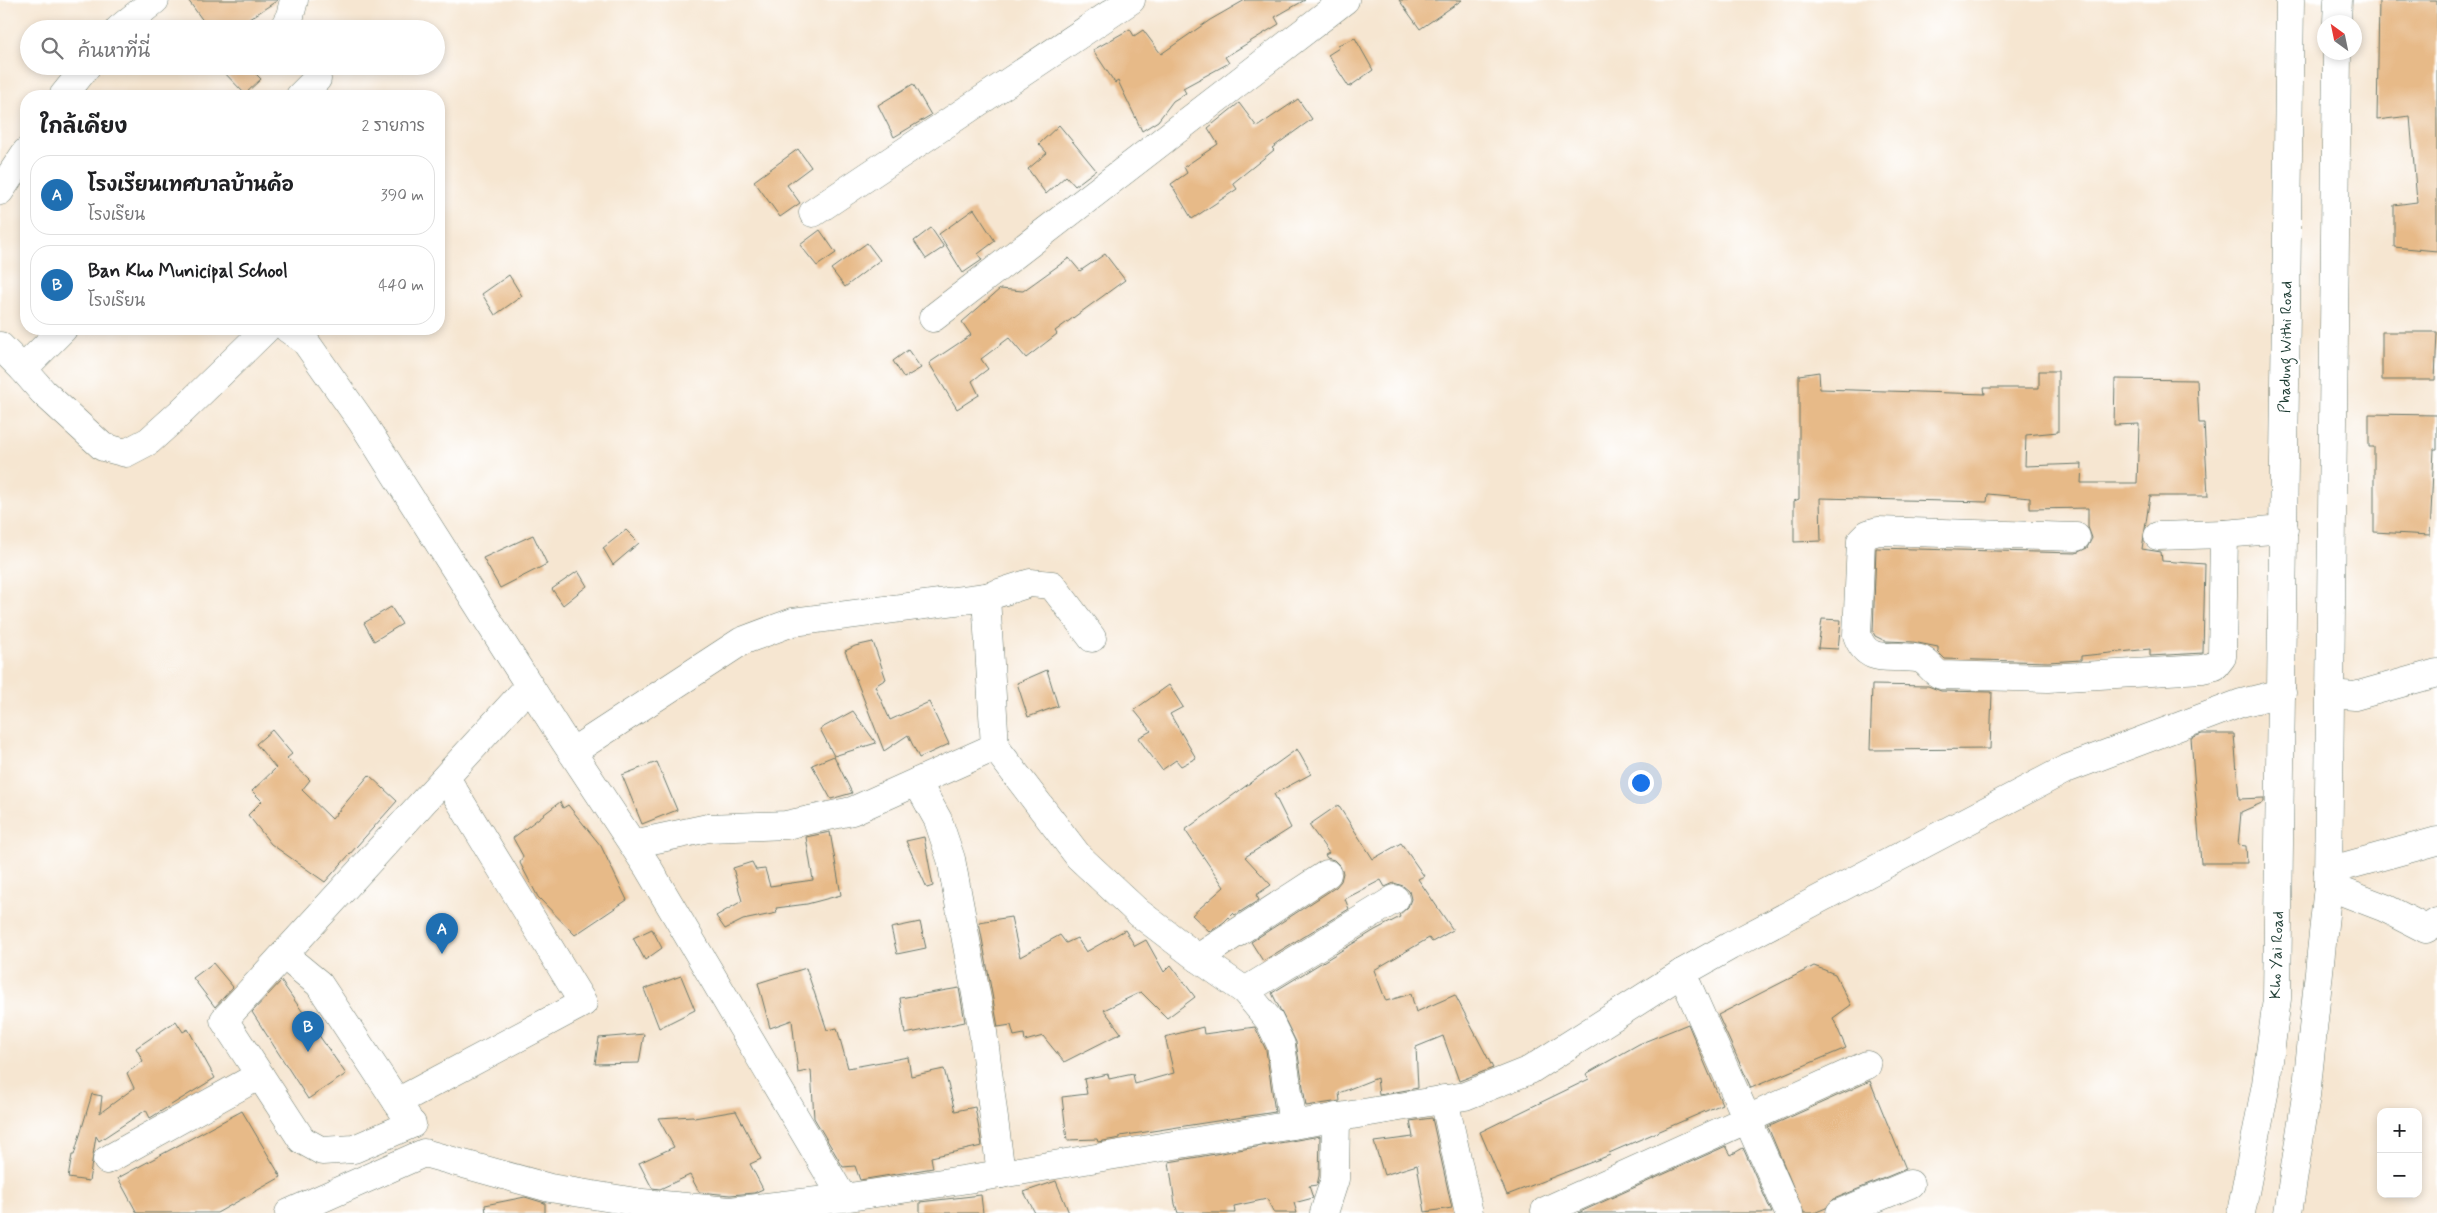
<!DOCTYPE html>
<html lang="th">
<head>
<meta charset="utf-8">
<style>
	:root { --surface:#fff; --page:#f2f2f2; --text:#202124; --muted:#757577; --line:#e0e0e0; --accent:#1f6fb2 }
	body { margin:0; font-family:Mynerve,"Playpen Sans Thai",sans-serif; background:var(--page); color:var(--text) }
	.controls { position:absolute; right:15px; bottom:15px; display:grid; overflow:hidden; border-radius:10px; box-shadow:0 2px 8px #0003 }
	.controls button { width:45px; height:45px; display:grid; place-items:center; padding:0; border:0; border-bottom:1px solid var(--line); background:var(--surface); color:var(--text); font:25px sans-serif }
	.compass { position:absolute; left:2317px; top:15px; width:45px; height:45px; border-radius:50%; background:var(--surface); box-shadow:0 2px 8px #0003; rotate:327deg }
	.you { position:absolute; left:1640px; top:782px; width:18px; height:18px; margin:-12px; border:4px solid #fff; border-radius:50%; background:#1a73e8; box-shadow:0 0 0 8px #1a73e833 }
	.badge { display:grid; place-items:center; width:32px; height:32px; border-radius:50%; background:var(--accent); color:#fff; font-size:16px; font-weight:700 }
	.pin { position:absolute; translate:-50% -41px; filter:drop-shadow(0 1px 2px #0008) }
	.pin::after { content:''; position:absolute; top:26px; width:18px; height:15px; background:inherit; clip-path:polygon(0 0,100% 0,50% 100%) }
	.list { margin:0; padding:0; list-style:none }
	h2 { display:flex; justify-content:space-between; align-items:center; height:65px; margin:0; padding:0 20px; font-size:21px }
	h2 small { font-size:16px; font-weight:400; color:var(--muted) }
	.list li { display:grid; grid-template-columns:32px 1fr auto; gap:15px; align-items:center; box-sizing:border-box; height:80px; margin:0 10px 10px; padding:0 10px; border:1px solid var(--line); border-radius:20px }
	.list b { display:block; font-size:19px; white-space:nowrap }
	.list p { margin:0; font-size:16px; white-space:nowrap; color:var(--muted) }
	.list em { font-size:16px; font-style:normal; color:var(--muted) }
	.icon { flex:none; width:28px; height:28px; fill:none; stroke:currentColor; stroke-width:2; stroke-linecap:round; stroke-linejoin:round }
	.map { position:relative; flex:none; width:2437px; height:1213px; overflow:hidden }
	.search { position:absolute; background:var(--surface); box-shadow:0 2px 8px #0003; left:20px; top:20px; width:425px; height:55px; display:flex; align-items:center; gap:12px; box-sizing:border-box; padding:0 18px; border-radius:28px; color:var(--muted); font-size:19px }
	.panel { position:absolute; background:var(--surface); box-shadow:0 2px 8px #0003; left:20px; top:90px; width:425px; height:245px; border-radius:20px }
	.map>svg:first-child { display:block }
	.building { fill:#e7ba88 }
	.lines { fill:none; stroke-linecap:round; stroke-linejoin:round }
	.minor-casing { stroke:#6a786b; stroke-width:29 }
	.major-casing { stroke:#6a786b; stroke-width:29 }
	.minor { stroke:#fff; stroke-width:28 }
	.major { stroke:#fff; stroke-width:28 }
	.labels { text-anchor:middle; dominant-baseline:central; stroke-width:5; stroke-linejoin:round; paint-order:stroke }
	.street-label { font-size:16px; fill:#1f3d34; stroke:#fff }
</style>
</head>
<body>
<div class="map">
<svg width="2437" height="1213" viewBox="0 0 2437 1213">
	<rect width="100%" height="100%" fill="#fff"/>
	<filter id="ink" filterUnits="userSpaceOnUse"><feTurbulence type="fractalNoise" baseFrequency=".02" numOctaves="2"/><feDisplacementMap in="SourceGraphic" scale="10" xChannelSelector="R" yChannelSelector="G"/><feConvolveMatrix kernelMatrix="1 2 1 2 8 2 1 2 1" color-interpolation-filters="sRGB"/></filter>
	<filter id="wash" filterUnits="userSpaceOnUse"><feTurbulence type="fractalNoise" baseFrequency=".0096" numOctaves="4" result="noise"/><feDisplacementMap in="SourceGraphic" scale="20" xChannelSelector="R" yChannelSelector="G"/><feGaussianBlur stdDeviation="1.12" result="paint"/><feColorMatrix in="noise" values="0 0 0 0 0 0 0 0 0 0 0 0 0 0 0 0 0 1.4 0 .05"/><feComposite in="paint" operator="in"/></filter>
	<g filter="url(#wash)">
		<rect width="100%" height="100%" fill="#f6e6d1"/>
		<g id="blocks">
			<!-- building -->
			<g class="building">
				<path d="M188 0H278L234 29H209Z"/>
				<path d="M1245 0H1305L1275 17 1279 24 1225 57 1229 63 1183 88 1186 93 1173 101 1158 121 1142 131 1118 81 1115 83 1093 50 1130 29 1134 36 1143 30 1161 54 1210 20Z"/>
				<path d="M1399 0H1462L1420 29Z"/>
				<path d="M2379 0H2437V251L2394 247V205L2417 202 2410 116 2377 120Z"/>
				<path d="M1355 38 1373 70 1349 87 1328 55 1339 48 1338 45Z"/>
				<path d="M218 66H248L261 79 245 94Z"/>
				<path d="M913 84 931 115 894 137 878 105Z"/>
				<path d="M1298 99 1312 119 1272 148 1274 150 1233 183 1237 189 1192 219 1171 184 1187 173 1184 167 1218 144 1208 128 1239 103 1257 127Z"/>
				<path d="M1059 125 1096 170 1075 186 1066 176 1046 194 1028 169 1047 153 1039 144Z"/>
				<path d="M798 149 811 167 787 185 800 203 780 217 754 181Z"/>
				<path d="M974 209 995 241 978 254 982 260 963 273 939 234Z"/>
				<path d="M931 228 944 247 926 259 914 241Z"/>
				<path d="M820 230 836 253 817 266 800 245Z"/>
				<path d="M867 243 880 260 845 287 831 269Z"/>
				<path d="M1105 254 1125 280 1055 331 1057 334 1026 358 1009 338 981 359 988 369 972 381 979 395 957 409 929 363 971 335 962 322 1000 289 1023 291 1069 258 1080 271Z"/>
				<path d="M509 275 522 296 495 315 482 294Z"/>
				<path d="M2382 332H2437L2435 380H2382Z"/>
				<path d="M908 350 921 368 904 378 893 361Z"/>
				<path d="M2039 371H2058V432L2026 435 2025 466 2082 464 2081 483H2137L2139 424 2114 425 2115 379 2197 380 2199 423H2204L2208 496H2150L2142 549 2161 552 2162 561 2205 564 2203 653 2150 656V649L2081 656V660L2048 662 1945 659 1938 652V647L1913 642 1885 641 1875 636 1873 632 1876 548 2076 553 2087 548 2092 538 2088 527V508L2030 509V498L1988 494 1987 502 1820 498 1821 541 1794 542V501L1799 499V375L1819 372 1820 389 1985 394 1984 388H2039Z"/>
				<path d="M2369 414 2437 415V449H2434L2430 535 2374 532V447H2369Z"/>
				<path d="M626 530 639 543 613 565 603 548Z"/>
				<path d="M533 535 547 564 500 588 483 558Z"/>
				<path d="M578 571 587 586 563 605 552 589Z"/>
				<path d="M391 607 402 624 374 641 364 623Z"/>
				<path d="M1822 619 1841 620 1838 649 1818 648Z"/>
				<path d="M873 642 886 679 875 686 890 720 929 702 949 744 919 758 908 735 884 751 845 651 855 646Z"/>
				<path d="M1047 670 1058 706 1028 717 1017 683Z"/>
				<path d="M1169 685 1183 707 1170 714 1196 758 1181 766 1176 760 1162 770 1138 738 1151 731 1134 710Z"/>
				<path d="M1872 685 1928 686 1941 691 1992 692 1990 749 1870 750Z"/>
				<path d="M853 711 876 743 834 756 820 729Z"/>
				<path d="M272 730 292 754 287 758 310 780 302 790 332 819 369 775 397 801 325 882 271 844 248 815 262 801 252 791 276 768 256 744Z"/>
				<path d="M2202 734H2234L2239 799 2264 798V802L2241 812 2238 845 2246 846 2247 863H2201L2191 738Z"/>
				<path d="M1297 749 1311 774 1274 794 1291 828 1245 857 1271 885 1256 895 1259 900 1235 915 1233 913 1224 922 1210 932 1192 915 1224 887 1185 830Z"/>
				<path d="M834 756 852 793 831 799 812 765Z"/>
				<path d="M657 762 677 810 642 824 622 775Z"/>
				<path d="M560 802 563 808 568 805 601 846 627 900 575 935 538 897 520 863 523 856 513 838Z"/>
				<path d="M1338 805 1373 859 1401 843 1424 876 1418 879 1453 930 1432 942 1429 938 1374 970 1386 1001 1411 994 1416 1012 1455 995 1493 1068 1459 1081 1443 1036 1416 1047 1418 1088 1379 1095 1377 1078 1339 1093 1340 1101 1306 1106 1296 1042 1272 993 1375 930 1400 917 1399 915 1408 907 1411 899 1409 891 1403 886 1394 883 1385 887 1381 880 1345 899 1349 909 1263 961 1251 942 1336 887 1341 881 1343 873 1340 866 1334 860 1327 858 1325 855 1329 853 1309 825Z"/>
				<path d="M830 832 841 895 807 904 776 908 777 913 743 920 725 929 716 916 742 901 733 868 752 862 756 870 765 869 770 886 813 880 806 837Z"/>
				<path d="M924 837 933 886 927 888 906 841Z"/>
				<path d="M1011 917 1020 957 1060 935 1066 943 1077 938 1086 952 1125 930 1135 946 1146 940 1164 972 1171 965 1195 997 1167 1018 1141 992 1104 1010 1121 1033 1064 1062 1043 1036 1025 1041 1024 1034 1014 1036 1011 1025 998 1027 979 922Z"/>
				<path d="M920 922 926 948 897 954 891 928Z"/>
				<path d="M652 929 662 948 645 960 633 938Z"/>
				<path d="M213 963 233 987 215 1007 193 978Z"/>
				<path d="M1814 966 1835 974 1851 1005 1833 1018 1846 1048 1751 1088 1718 1015Z"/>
				<path d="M806 968 827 1030 837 1028 848 1068 908 1057 911 1076 944 1069 955 1111 975 1107 982 1146 931 1157 933 1168 860 1180 855 1166 843 1167 814 1118 811 1070 798 1073 792 1020 770 1028 758 983Z"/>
				<path d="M681 976 695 1010 659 1028 644 989Z"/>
				<path d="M281 981 346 1074 308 1099 252 1012Z"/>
				<path d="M959 988 965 1022 905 1034 900 998Z"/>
				<path d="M176 1021 183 1032 188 1029 215 1078 150 1118 146 1110 99 1141 96 1136 89 1181 68 1178 72 1155H74L92 1094 102 1096 100 1113 134 1088 127 1073 143 1061 136 1048Z"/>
				<path d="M1688 1024 1722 1104 1609 1153 1610 1155 1507 1195 1480 1132 1589 1079 1586 1074 1639 1044Z"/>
				<path d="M1203 1027 1204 1034 1255 1027 1266 1050 1275 1112 1120 1136V1138L1098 1142 1097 1139 1067 1140 1062 1097 1087 1094 1084 1079 1108 1074 1109 1079 1133 1074 1135 1084 1174 1073 1165 1037Z"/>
				<path d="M644 1034 639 1063 595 1064 599 1038Z"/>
				<path d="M1870 1081 1906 1169 1834 1199 1826 1208 1814 1213H1804L1768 1127Z"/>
				<path d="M242 1111 281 1177 217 1213H137L118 1178Z"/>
				<path d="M736 1111 761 1159 750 1164 763 1189 754 1193 730 1195 699 1192 690 1175 660 1189 652 1188 639 1163 674 1147 658 1118 693 1116 694 1118Z"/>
				<path d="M1432 1118 1452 1208 1425 1212 1417 1165 1384 1175 1374 1142 1413 1137 1410 1121Z"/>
				<path d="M1320 1136 1319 1176 1317 1185 1309 1186 1313 1198 1294 1203 1297 1213H1274L1267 1199 1234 1206 1235 1213H1178L1175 1204 1169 1162Z"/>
				<path d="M1726 1146 1731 1155 1743 1148 1772 1213H1578Z"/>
				<path d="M1056 1181 1069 1213H1035L1024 1192Z"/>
				<path d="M981 1195 983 1213H920V1202Z"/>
				<path d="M525 1197 545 1203V1213H486L485 1205Z"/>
			</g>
		</g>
	</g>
	<g filter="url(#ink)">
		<use href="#blocks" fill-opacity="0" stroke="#6a786b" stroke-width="1"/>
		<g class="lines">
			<!-- minor casing -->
			<g class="minor-casing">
				<g id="minor">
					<path d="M119 29 155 0"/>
					<path d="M283 29 290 16 294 0"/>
					<path d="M63 96 87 66"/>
					<path d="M300 96 317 79"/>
					<path d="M0 191 26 152"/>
					<path d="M813 213 1131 0"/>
					<path d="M933 318 1345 0"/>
					<path d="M288 329 305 341 362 422 560 734 647 866 843 1198"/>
					<path d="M0 346 23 369 63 329"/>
					<path d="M23 369 43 392 103 447 126 453 149 441 180 413 266 329"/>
					<path d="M2158 536 2224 534"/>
					<path d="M2076 537 1878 531 1868 534 1861 541 1857 635C1868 668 1895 652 1920 659 1929 662 1932 672 1941 675L2048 678 2202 669 2215 666 2222 657 2224 534 2284 529"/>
					<path d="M986 597 995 747"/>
					<path d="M2330 694 2355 696 2437 673"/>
					<path d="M572 752 742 641 793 622 986 597 1030 583 1052 585 1092 638"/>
					<path d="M917 782 938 820 951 859 983 1032 1001 1174"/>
					<path d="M633 844 708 828 786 825 852 811 995 747 1079 857 1139 913 1198 958 1245 991 1269 1020 1281 1045 1293 1125"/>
					<path d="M2328 871 2437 841"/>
					<path d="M2328 886 2385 908 2426 929 2437 922"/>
					<path d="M285 956 319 984 407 1117"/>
					<path d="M1198 958 1327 874"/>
					<path d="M1682 973 1789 1213"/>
					<path d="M1245 991 1395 899"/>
					<path d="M1444 1099 1469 1213"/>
					<path d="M397 1102 583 1003 446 778"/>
					<path d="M412 1124 354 1149 322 1151 302 1140 224 1020 529 686"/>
					<path d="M107 1160 260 1075"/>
					<path d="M1545 1211 1867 1065"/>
					<path d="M289 1213 424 1153 550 1188 642 1203 730 1211 843 1198 1001 1174 1465 1096 1530 1070 1682 973 1730 946 2066 769 2241 703 2282 693"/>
					<path d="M1324 1213 1335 1179 1336 1117"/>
					<path d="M1840 1213 1910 1184"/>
				</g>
			</g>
			<!-- major casing -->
			<g class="major-casing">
				<g id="major">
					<path d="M2337 22 2338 0"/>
					<path d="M2241 1213 2266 1084 2277 999 2290 0"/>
					<path d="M2288 1213 2306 1096 2328 886 2337 52"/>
				</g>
			</g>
			<!-- minor -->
			<use href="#minor" class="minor"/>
			<!-- major -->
			<use href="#major" class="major"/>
		</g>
	</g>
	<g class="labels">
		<!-- street labels -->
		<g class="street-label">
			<text transform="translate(2286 347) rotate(-89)">Phadung Withi Road</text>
			<text transform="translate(2277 955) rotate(-88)">Kho Yai Road</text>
		</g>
	</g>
</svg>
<div class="controls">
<button>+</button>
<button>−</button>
</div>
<svg class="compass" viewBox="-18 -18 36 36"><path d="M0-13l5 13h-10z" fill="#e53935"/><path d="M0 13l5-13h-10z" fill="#757577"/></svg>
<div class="you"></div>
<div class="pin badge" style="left:442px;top:954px">A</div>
<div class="pin badge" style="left:308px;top:1052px">B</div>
<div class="search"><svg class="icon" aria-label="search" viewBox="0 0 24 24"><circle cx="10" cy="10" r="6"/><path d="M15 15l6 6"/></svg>ค้นหาที่นี่</div>
<section class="panel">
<h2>ใกล้เคียง<small>2 รายการ</small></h2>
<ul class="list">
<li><span class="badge">A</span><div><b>โรงเรียนเทศบาลบ้านค้อ</b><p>โรงเรียน</p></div><em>390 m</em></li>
<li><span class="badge">B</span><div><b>Ban Kho Municipal School</b><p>โรงเรียน</p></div><em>440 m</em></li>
</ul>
</section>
</div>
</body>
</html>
